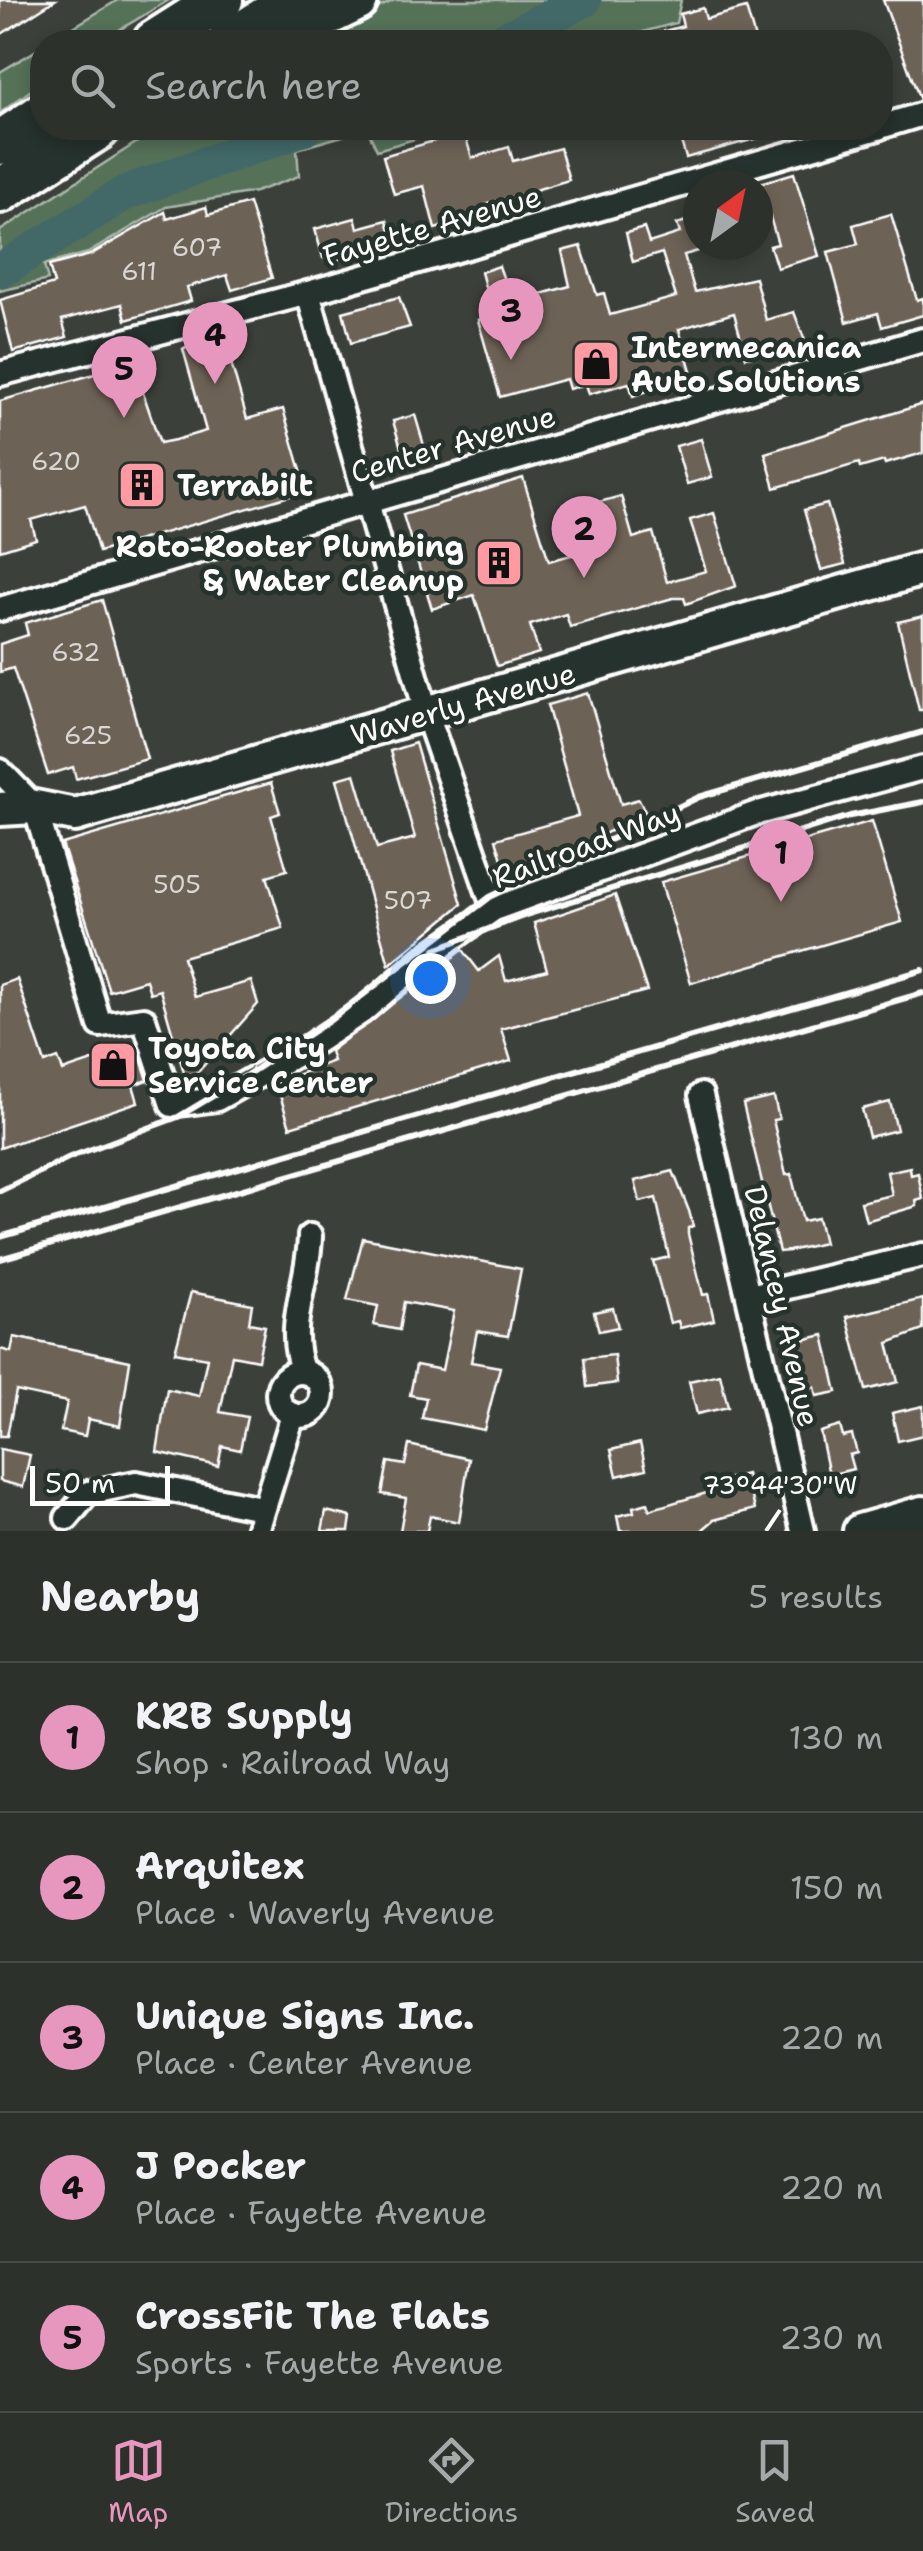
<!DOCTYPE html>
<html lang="en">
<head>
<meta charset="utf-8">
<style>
	:root { --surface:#2c312c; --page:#343934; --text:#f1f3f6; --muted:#a6a9a9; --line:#484c48; --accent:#e797bd }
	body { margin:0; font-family:"Shantell Sans",sans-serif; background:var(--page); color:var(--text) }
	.compass { position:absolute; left:683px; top:170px; width:90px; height:90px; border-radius:50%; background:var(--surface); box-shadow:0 5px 15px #0003; rotate:33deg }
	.scale { position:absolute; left:30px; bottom:25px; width:140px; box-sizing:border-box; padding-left:10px; border:5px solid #fff; border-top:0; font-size:28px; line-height:35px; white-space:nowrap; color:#fff; -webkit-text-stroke:8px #26332d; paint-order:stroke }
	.you { position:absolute; left:430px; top:978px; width:35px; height:35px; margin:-25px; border:8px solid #fff; border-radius:50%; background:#1a73e8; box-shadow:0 0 0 15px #1a73e833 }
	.badge { display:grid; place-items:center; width:65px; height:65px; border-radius:50%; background:var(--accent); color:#111; font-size:32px; font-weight:700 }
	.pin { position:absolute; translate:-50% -82px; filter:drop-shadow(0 2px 5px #0008) }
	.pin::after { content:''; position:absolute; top:52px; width:35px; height:30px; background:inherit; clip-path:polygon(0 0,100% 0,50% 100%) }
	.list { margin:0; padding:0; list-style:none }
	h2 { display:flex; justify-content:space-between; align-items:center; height:130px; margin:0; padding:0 40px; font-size:42px }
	h2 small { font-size:32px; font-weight:400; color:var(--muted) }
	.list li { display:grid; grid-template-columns:65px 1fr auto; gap:30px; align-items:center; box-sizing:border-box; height:150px; padding:0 40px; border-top:2px solid var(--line) }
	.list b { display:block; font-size:38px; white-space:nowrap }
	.list p { margin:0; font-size:32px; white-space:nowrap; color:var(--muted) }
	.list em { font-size:32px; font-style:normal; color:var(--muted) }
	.icon { flex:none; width:55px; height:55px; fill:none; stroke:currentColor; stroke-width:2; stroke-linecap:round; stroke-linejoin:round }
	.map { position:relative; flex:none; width:923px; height:1531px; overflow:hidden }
	.search { position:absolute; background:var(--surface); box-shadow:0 5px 15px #0003; left:30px; right:30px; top:30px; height:110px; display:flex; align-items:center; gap:25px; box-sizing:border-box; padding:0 35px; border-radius:40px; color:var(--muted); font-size:38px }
	.sheet { height:880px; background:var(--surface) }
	nav { display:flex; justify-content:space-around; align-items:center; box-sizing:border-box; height:140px; border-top:2px solid var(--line); background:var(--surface); font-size:28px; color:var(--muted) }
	nav a { display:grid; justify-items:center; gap:5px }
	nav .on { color:var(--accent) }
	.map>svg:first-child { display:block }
	.green { fill:#547159; stroke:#aab8ac; stroke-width:2.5 }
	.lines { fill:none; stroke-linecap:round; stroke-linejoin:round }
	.river { stroke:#436767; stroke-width:35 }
	.building { fill:#6d6257; stroke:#fff; stroke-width:2.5 }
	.street-casing { stroke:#fff; stroke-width:30 }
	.secondary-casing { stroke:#fff; stroke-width:40 }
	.highway-casing { stroke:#fff; stroke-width:50 }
	.street { stroke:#26332d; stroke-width:22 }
	.secondary { stroke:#26332d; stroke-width:32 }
	.highway { stroke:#26332d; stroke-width:42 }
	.rail { stroke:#fff; stroke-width:6 }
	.ticks { fill:none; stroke:#fff; stroke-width:4 }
	.labels { text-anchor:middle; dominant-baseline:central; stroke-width:9; stroke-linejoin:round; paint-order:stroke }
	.number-label { font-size:25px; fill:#dad8d5 }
	.street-label { font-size:30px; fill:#fff; stroke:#26332d }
	.poi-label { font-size:30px; font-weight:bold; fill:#fff; stroke:#26332d; text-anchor:start }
	.ticks-label { font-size:25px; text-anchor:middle; fill:#fff; stroke:#26332d; stroke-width:9; stroke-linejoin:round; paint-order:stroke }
</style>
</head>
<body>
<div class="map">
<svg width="923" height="1531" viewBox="0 0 923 1531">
	<rect width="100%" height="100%" fill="#3b413a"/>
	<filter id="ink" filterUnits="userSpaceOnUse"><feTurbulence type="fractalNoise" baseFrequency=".01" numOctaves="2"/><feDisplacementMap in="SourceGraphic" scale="20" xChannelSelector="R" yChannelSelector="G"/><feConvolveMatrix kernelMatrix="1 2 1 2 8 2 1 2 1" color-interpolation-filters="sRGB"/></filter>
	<g filter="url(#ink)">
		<!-- green -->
		<g class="green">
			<path d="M118 0H169L99 42H49Z"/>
			<path d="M395 0H681L676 23 606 42H304Z"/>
			<path d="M42 47V82L0 113V72Z"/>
			<path d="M159 128H452L377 150 367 129 297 149 299 176 255 192 166 207 88 253 44 265 48 280 0 291V231Z"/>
		</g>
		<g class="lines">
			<!-- river -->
			<g class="river">
				<path d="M499 42 584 0"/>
				<path d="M0 271 125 193 305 128"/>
			</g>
		</g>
		<!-- building -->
		<g class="building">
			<path d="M0 0H55L0 35Z"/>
			<path d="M883 0H923V99L920 100Z"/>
			<path d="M703 8 706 19 746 8 756 42H639V38L683 26 680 14Z"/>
			<path d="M677 128H779L780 132 686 158Z"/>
			<path d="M464 132 472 158 509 147 513 161 560 148 569 180 485 205 488 214 435 229 424 186 394 194 383 156Z"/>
			<path d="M794 173 819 256 777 268 770 246 778 244 760 183Z"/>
			<path d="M249 203 272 278 232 290 227 275 187 287 191 301 126 320 122 304 62 320 67 337 13 352 0 300 54 284 49 266 90 255 165 212 167 219 206 207 208 215Z"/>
			<path d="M891 214 917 300 923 298V315L882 327 878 313 847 322 828 252 858 244 853 225Z"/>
			<path d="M698 217V251L684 255 695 292 755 278 766 320 794 312 807 346 746 357 734 313 679 329 691 371 652 383 654 389 633 396 629 383 589 394 586 384 569 389 566 379 500 397 478 320 493 316 481 272 499 266 512 302 570 286 562 251 581 246 597 295 604 293 610 315 676 297 662 253 633 262 626 233 644 228 649 243 680 233 677 224Z"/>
			<path d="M355 218 358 228 387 220 394 244 329 262 323 258 315 229Z"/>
			<path d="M399 297 410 327 351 343 343 312Z"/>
			<path d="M224 338 247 419 283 409 307 491 99 552 85 505 31 520 36 539 0 550V401L133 363 160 443 175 440 206 431 183 349Z"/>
			<path d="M923 404V453L885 464 884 461 860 468 859 463 775 488 765 453Z"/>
			<path d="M415 415 425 449 403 455 393 421Z"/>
			<path d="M701 439 712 477 687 484 676 446Z"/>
			<path d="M523 478 549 561 594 549 581 507 621 496 633 538 653 532 667 582 706 571 690 520 714 513 736 586 686 604 684 598H673L570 627 566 614 530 625 539 653 497 666 474 595 432 609 403 515Z"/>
			<path d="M827 504 845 564 821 570 804 510Z"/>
			<path d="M102 600 147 759 76 779 73 767 48 775 13 668 0 672V644L28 635 25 623Z"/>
			<path d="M923 616V710H919L898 622Z"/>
			<path d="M588 693 621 804 639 799 646 814 508 880 496 839 578 816 547 705Z"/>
			<path d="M415 743 462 904 389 965 337 779 355 774 377 848 415 838 390 751Z"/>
			<path d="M271 783 280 813 271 816 287 870 267 876 283 928 183 957 195 997 251 981 258 1004 198 1072 185 1076 160 990 150 993 146 980 109 991 62 844Z"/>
			<path d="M872 821 902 922 691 983 661 882Z"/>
			<path d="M615 895 647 991 501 1029 511 1061 290 1127 276 1083 333 1061 330 1051 463 950 479 971 499 956 506 981 547 970 534 923Z"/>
			<path d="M17 979 45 1063 58 1058 63 1071 122 1051 125 1061 140 1056 148 1080 133 1085 138 1102 0 1148V985Z"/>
			<path d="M774 1097 779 1119 773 1120 786 1175 791 1174 803 1221 818 1218 824 1243 789 1251 779 1252 743 1104Z"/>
			<path d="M890 1102 897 1130 869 1137 862 1109Z"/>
			<path d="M910 1167 911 1175 918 1173 923 1199 916 1201 917 1206 866 1221 861 1202 892 1195 887 1172Z"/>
			<path d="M673 1171 689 1211 693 1226 688 1228V1234L703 1295 708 1294 714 1320 680 1328 678 1321 670 1323 653 1261 669 1257 656 1198 640 1202 635 1181Z"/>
			<path d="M363 1238 521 1269 508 1336 477 1331 471 1362 500 1367 484 1430 422 1418 426 1398 410 1395 416 1365 442 1370 454 1311 404 1302 399 1330 374 1325 378 1306 347 1300Z"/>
			<path d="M191 1292 252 1304 249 1323 265 1326 258 1360 232 1355 220 1412 247 1417 240 1450 222 1446 218 1466 157 1452 167 1389 199 1396 207 1358 175 1352Z"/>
			<path d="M923 1299V1330L888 1343 898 1382 866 1390 847 1317Z"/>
			<path d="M613 1308 618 1327 599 1331 594 1312Z"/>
			<path d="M824 1335 837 1392 817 1396 815 1387 808 1389 798 1341Z"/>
			<path d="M14 1337 130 1361 120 1426 88 1419 85 1436 61 1431 67 1402 16 1391 7 1436H0V1349L11 1352Z"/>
			<path d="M614 1355 617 1383 587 1387 584 1358Z"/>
			<path d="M720 1374 728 1407 697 1414 689 1381Z"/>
			<path d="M923 1406V1435L898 1441 892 1413Z"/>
			<path d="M840 1426 843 1437 852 1435 857 1453 849 1455 853 1469 829 1475 820 1432Z"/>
			<path d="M640 1443 646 1469 617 1476 611 1450Z"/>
			<path d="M409 1445 469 1459 459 1522 430 1516 427 1531H400L406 1498 382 1494 388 1462 405 1465Z"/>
			<path d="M0 1449 30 1455 23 1487 0 1481Z"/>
			<path d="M746 1474 755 1509 714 1520 701 1531H620L617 1516 634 1512 633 1507 648 1503 649 1510 717 1490 722 1480Z"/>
			<path d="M326 1511 351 1517 349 1531H322Z"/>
		</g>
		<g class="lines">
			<!-- street casing -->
			<g class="street-casing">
				<g id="street">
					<path d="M880 127 923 114"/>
					<path d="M308 293 427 715 494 909"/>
					<path d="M0 374 308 293 878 128"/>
					<path d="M0 609 923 340"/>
					<path d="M0 771 35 807 100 1025 144 1019 172 1105 217 1099 304 1050 363 1011 422 960 494 909 754 814 923 768"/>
					<path d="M701 1095 803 1531"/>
					<path d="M750 1296 923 1255"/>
					<circle cx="300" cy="1394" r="22"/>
					<path d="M303 1372C284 1326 309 1283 310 1236"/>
					<path d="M67 1518 88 1493 136 1483 261 1508"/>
					<path d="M257 1531 293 1415"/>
				</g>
			</g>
			<!-- secondary casing -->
			<g class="secondary-casing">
				<g id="secondary">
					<path d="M0 809 35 807 75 815 923 569"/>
					<path d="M860 1531 923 1513"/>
				</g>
			</g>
			<!-- highway casing -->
			<g class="highway-casing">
				<g id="highway">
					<path d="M155 42 221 0"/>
					<path d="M229 42 291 2"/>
					<path d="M270 42 356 0"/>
					<path d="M0 143 42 115"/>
					<path d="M0 191 98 128"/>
				</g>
			</g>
			<!-- street -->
			<use href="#street" class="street"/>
			<!-- secondary -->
			<use href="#secondary" class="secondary"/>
			<!-- highway -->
			<use href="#highway" class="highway"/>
			<!-- rail -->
			<g class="rail">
				<path d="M435 949 526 915 850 816 923 802"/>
				<path d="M0 1191 70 1157 178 1117 233 1084 329 1021 490 897 699 797 923 732"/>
				<path d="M0 1237 923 970"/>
				<path d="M0 1259 923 993"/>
			</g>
		</g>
	</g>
	<!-- ticks -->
	<path class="ticks" d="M766 1531 780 1510"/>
	<!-- icons -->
	<defs>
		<g id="shop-square" transform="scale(2.5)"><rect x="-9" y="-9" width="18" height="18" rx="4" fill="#ff9aa2" stroke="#26332d"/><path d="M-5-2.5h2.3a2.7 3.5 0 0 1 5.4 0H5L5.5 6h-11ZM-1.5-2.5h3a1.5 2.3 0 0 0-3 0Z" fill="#111"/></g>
		<g id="building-square" transform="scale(2.5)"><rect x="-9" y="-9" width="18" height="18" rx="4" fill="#ff9aa2" stroke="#26332d"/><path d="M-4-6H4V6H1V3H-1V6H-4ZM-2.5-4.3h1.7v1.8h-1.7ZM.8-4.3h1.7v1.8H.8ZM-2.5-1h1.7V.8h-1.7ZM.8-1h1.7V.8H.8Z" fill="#111"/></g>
	</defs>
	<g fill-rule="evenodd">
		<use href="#shop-square" x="596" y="364"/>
		<use href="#building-square" x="142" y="485"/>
		<use href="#building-square" x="499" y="563"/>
		<use href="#shop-square" x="113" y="1065"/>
	</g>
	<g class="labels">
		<!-- number labels -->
		<g class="number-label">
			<text x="197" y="247">607</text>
			<text x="139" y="271">611</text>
			<text x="56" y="461">620</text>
			<text x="76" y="652">632</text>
			<text x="88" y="735">625</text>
			<text x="177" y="884">505</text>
			<text x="408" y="900">507</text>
		</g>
		<!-- street labels -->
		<g class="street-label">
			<text transform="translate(432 226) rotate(-16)">Fayette Avenue</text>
			<text transform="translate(453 444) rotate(-16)">Center Avenue</text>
			<text transform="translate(463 704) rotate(-16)">Waverly Avenue</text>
			<text transform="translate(586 845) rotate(-20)">Railroad Way</text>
			<text transform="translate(782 1306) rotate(77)">Delancey Avenue</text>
		</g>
		<!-- poi labels -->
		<g class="poi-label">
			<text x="631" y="347">Intermecanica<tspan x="631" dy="34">Auto Solutions</tspan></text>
			<text x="177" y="485">Terrabilt</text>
			<text x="464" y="546" text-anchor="end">Roto-Rooter Plumbing<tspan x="464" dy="34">&amp; Water Cleanup</tspan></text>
			<text x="148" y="1048">Toyota City<tspan x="148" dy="34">Service Center</tspan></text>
		</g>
	</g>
	<g class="ticks-label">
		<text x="780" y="1494">73°44'30"W</text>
	</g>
</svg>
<svg class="compass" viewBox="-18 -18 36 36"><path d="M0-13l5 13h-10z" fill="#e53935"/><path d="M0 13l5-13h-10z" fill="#a6a9a9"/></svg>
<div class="scale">50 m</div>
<div class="you"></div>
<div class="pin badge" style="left:781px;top:902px">1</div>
<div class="pin badge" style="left:584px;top:578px">2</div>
<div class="pin badge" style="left:511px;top:360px">3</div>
<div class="pin badge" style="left:215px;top:384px">4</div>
<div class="pin badge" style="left:124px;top:418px">5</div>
<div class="search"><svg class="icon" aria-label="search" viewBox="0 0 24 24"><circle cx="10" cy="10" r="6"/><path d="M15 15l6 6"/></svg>Search here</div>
</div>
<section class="sheet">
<h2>Nearby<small>5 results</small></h2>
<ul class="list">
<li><span class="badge">1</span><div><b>KRB Supply</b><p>Shop · Railroad Way</p></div><em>130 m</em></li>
<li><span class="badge">2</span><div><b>Arquitex</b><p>Place · Waverly Avenue</p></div><em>150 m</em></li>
<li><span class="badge">3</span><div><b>Unique Signs Inc.</b><p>Place · Center Avenue</p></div><em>220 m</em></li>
<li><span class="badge">4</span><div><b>J Pocker</b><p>Place · Fayette Avenue</p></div><em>220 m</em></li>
<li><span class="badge">5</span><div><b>CrossFit The Flats</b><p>Sports · Fayette Avenue</p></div><em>230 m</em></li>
</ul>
</section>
<nav>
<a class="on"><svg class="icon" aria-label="map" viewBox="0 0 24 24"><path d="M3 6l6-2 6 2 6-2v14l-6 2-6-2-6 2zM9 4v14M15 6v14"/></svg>Map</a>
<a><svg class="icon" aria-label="directions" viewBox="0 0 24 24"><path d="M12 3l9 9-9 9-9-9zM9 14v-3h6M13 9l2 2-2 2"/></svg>Directions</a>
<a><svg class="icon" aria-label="saved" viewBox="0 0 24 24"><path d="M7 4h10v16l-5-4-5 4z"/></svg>Saved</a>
</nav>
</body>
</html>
